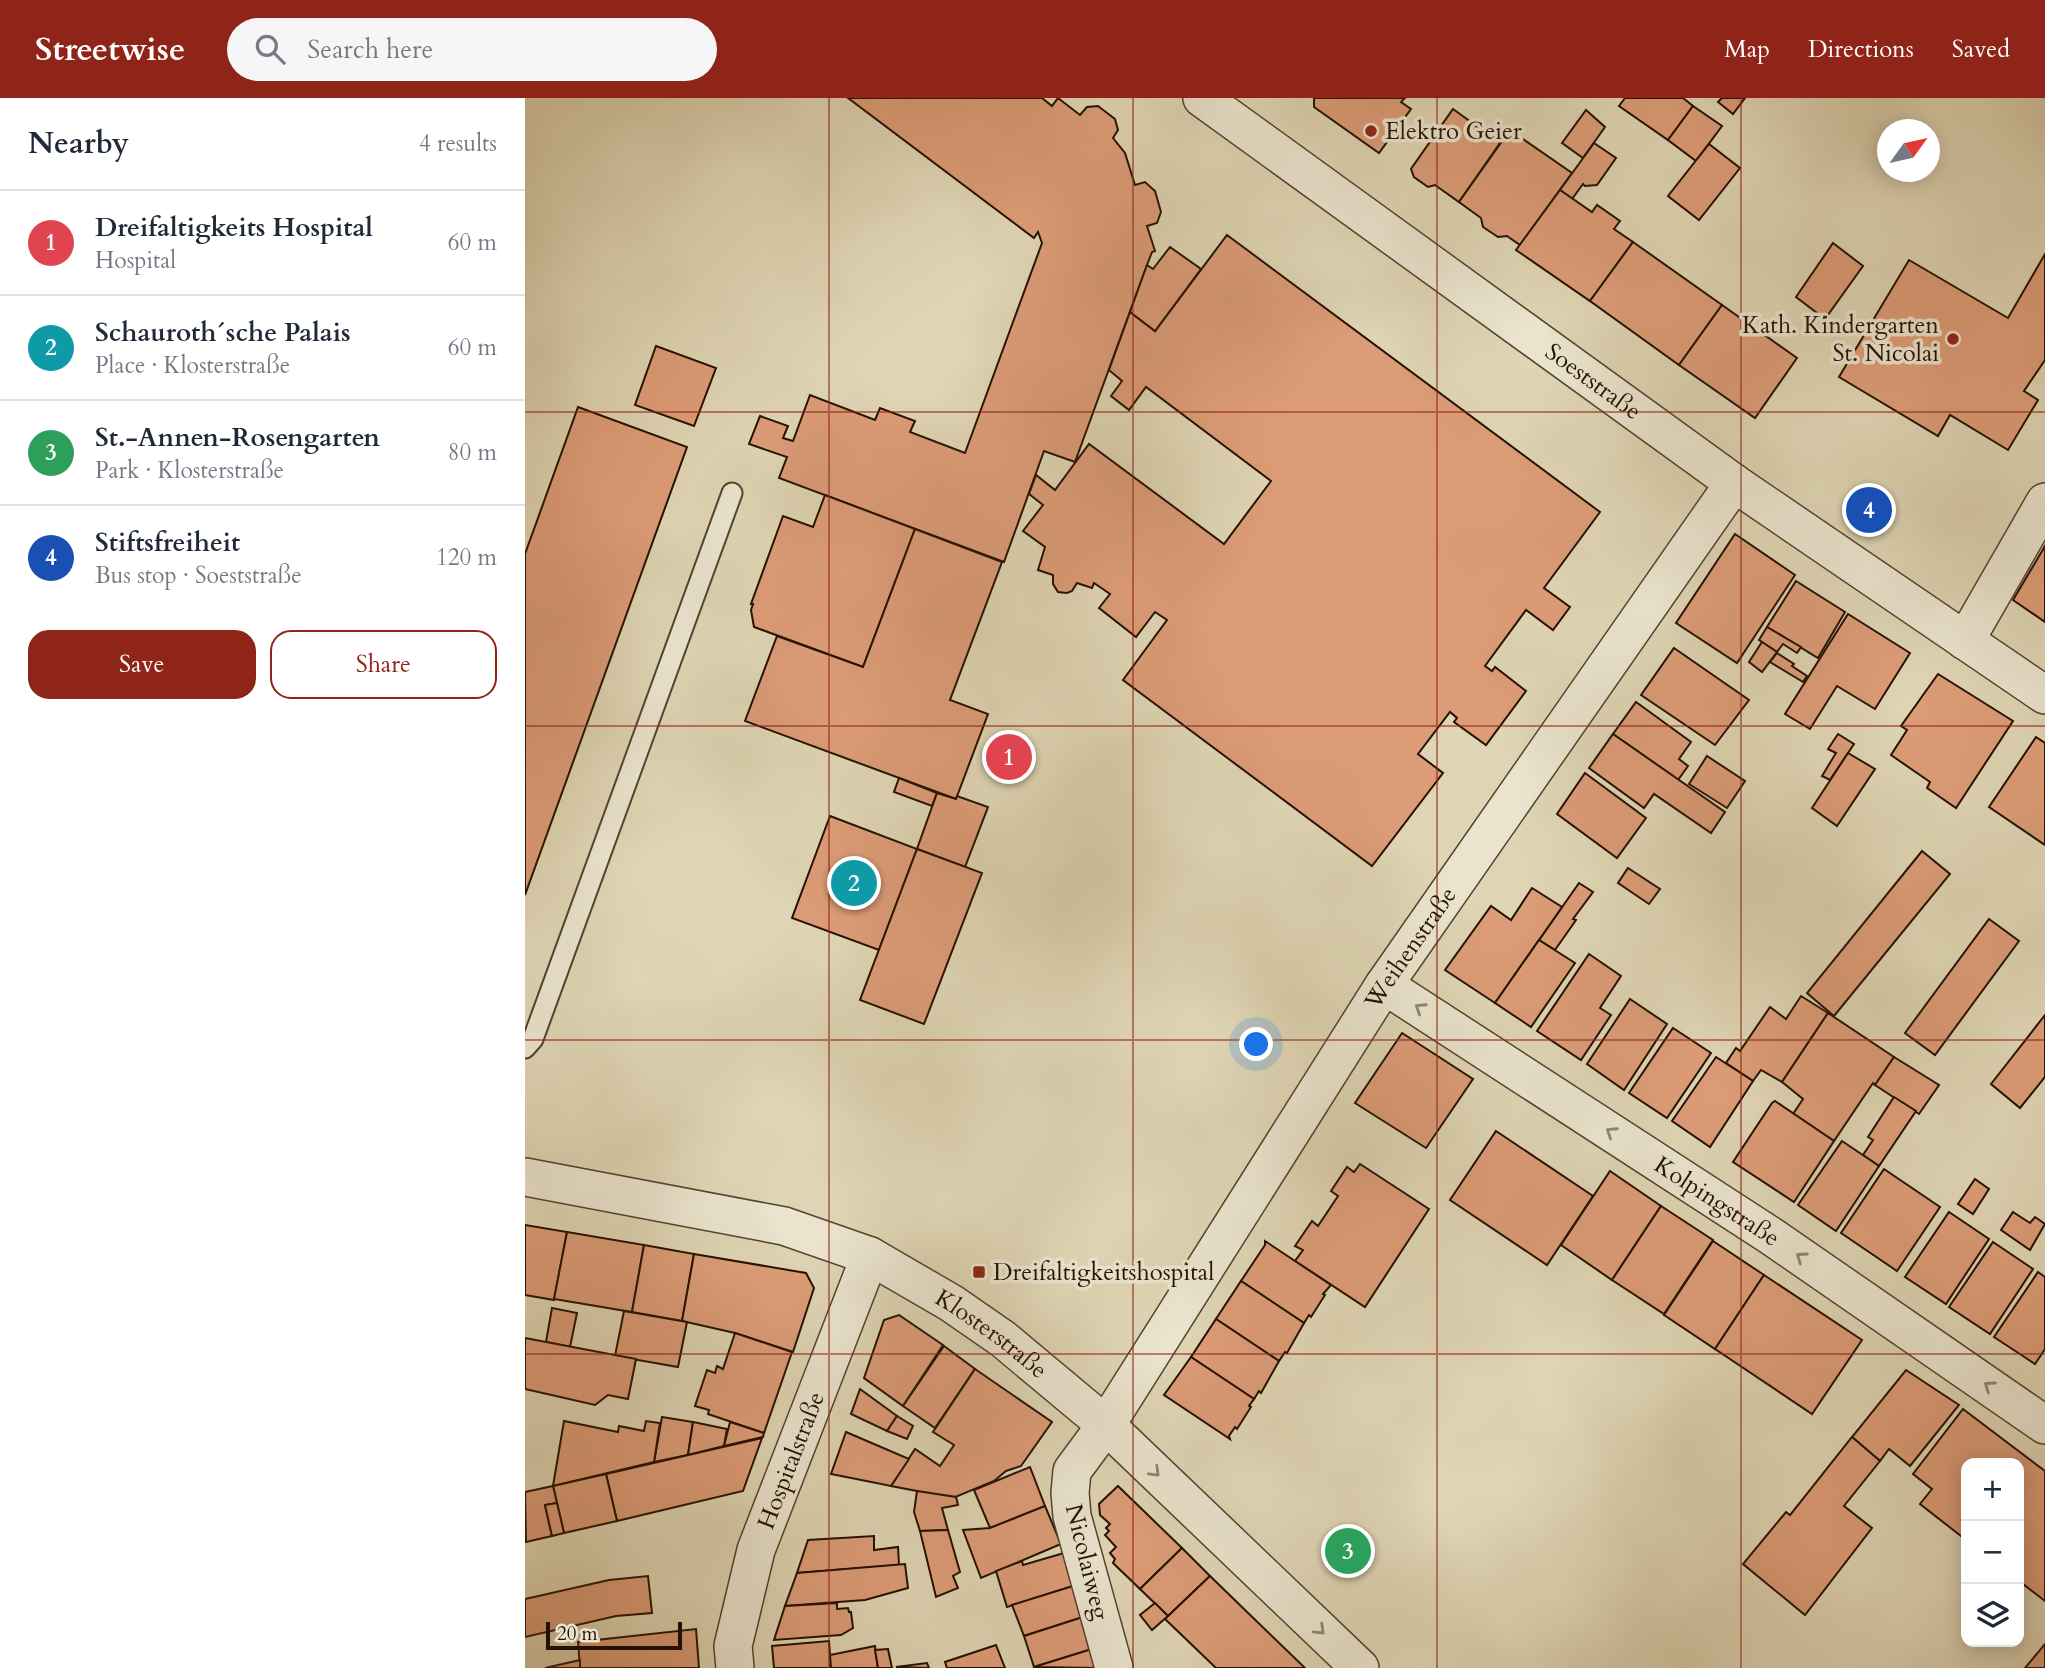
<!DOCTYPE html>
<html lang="en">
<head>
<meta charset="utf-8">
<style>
	:root { --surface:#fff; --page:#f6f6f7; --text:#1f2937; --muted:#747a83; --line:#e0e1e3; --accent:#8f2418 }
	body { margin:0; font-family:Cardo,serif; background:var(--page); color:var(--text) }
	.controls { position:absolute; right:21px; bottom:21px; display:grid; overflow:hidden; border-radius:14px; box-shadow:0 4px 18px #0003 }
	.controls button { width:63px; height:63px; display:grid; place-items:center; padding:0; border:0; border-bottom:2px solid var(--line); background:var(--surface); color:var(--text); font:35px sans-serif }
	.compass { position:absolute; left:1352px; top:21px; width:63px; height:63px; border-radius:50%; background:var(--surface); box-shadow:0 4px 18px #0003; rotate:57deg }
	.scale { position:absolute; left:21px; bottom:18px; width:136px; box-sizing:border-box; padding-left:7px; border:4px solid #241102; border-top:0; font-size:19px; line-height:24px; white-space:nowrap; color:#241102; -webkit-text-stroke:5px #eae4ce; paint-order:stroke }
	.you { position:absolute; left:732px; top:947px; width:24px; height:24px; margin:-18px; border:5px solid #fff; border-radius:50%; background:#1a73e8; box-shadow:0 0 0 10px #1a73e833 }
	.badge { display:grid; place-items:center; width:46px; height:46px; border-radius:50%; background:var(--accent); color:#fff; font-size:23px; font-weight:700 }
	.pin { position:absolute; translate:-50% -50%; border:4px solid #fff; box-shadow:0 2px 7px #0006 }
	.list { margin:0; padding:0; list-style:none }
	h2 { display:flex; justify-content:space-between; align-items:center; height:91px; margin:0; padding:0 28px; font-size:30px }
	h2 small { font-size:23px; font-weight:400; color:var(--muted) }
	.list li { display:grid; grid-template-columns:46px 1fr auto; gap:21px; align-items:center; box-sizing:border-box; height:105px; padding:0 28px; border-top:2px solid var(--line) }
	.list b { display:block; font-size:26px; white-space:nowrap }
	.list p { margin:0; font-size:23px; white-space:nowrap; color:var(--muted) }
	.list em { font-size:23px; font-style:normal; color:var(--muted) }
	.actions { display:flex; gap:14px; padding:21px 28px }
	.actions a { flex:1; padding:16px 0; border:2px solid var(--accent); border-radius:21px; text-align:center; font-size:24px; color:var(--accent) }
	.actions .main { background:var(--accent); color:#fff }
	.icon { flex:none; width:38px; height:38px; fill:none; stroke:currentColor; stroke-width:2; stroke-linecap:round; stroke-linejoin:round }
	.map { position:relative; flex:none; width:1520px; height:1570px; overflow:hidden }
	header { display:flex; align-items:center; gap:42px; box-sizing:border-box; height:98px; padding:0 35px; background:var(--accent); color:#fff }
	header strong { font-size:33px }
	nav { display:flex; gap:38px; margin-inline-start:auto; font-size:24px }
	.search { width:490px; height:63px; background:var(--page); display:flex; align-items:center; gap:18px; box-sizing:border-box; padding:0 24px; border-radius:38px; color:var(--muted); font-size:26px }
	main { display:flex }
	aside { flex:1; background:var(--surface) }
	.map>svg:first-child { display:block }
	.building { fill:#dc9c77; stroke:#241102; stroke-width:2 }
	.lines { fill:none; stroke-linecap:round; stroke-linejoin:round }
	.lane-casing { stroke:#53422e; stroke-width:23 }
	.street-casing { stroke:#53422e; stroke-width:40 }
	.lane { stroke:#eae4ce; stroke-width:19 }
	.street { stroke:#eae4ce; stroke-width:37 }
	.oneway { stroke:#918572 }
	.grid { fill:none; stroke:#8f2418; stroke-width:2; stroke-opacity:0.55 }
	.poi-dot { fill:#8f2418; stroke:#eae4ce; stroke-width:2.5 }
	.labels { text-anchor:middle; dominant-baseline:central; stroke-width:7; stroke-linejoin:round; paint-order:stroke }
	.poi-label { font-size:24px; fill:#241102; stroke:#eae4ce; text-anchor:start }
	.street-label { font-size:24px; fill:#241102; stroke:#eae4ce }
</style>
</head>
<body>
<header>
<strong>Streetwise</strong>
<div class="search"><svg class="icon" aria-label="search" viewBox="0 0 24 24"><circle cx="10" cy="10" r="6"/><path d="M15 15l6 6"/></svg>Search here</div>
<nav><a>Map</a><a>Directions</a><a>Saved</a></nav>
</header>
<main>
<aside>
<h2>Nearby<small>4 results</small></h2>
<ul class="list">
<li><span class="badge" style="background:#e0444e">1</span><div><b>Dreifaltigkeits Hospital</b><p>Hospital</p></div><em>60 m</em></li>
<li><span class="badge" style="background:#0f9aa8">2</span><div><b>Schauroth´sche Palais</b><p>Place · Klosterstraße</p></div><em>60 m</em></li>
<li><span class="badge" style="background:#2e9e5b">3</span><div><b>St.-Annen-Rosengarten</b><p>Park · Klosterstraße</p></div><em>80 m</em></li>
<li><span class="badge" style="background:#1a4fb4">4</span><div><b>Stiftsfreiheit</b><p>Bus stop · Soeststraße</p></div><em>120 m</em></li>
</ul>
<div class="actions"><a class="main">Save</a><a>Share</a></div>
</aside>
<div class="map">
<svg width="1520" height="1570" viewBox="0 0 1520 1570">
	<rect width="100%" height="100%" fill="#dfd5b4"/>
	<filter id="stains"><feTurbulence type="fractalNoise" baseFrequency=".00286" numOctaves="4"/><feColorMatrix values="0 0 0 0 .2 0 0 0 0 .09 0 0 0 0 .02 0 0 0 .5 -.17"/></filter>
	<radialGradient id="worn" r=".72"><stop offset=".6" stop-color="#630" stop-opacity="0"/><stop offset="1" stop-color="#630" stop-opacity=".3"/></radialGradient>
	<!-- building -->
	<g class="building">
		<path d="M323 0H517L527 8 533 0 555 17 562 9 573 8 590 21 593 32 588 40 600 55 610 87 620 84 630 93 636 114 632 125 622 128 630 153 627 154 622 167 550 364 519 353 479 464 254 380 262 359 224 346 235 318 263 328 258 340 268 343 285 297 350 322 355 310 390 323 385 334 440 355 517 145 513 134 509 140Z"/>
		<path d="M789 0H880L876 4 886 11 854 55 789 9Z"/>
		<path d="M1100 0H1158L1168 8 1143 42 1094 8Z"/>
		<path d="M1197 0H1220L1208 16 1193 4Z"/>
		<path d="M1168 8 1197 28 1171 63 1143 42Z"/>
		<path d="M928 11 975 45 934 104 910 87 903 89 889 79 886 71Z"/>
		<path d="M1061 12 1080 29 1058 60 1037 45Z"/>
		<path d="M985 32 1047 75 995 147 982 138 973 139 958 129 956 120 934 104Z"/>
		<path d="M1069 45 1091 60 1072 87 1060 88 1058 86 1047 101 1035 92Z"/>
		<path d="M1184 46 1215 70 1174 122 1143 98Z"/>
		<path d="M1035 92 1067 114 1072 107 1095 123 1089 131 1108 144 1065 203 991 152Z"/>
		<path d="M702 137 1075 414 1019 490 1045 509 1028 532 1001 512 960 568 967 573 970 569 1001 593 961 647 929 624 932 620 925 614 893 656 918 675 847 768 598 582 642 522 630 514 611 539 574 510 585 496 569 485 567 490 552 485 547 493 542 495 533 494 528 486V477L513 472 520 449 498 433 518 407 504 396 511 377 530 392 564 346 699 446 746 383 621 289 604 312 586 298 597 283 584 272 605 214 630 233Z"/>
		<path d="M1108 144 1197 207 1154 267 1065 203Z"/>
		<path d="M1308 145 1338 168 1300 221 1271 199Z"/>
		<path d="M645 149 676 171 630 233 605 214 622 167 628 171Z"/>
		<path d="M1520 156V262L1499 293 1513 302 1483 352 1425 317 1413 338 1314 279 1384 162 1483 220Z"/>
		<path d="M1197 207 1272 260 1230 320 1154 267Z"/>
		<path d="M131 248 191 270 169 328 110 307Z"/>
		<path d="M53 309 162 349 0 797V456Z"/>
		<path d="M300 397 390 431 338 569 229 529 226 512 228 506H226L258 418 288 429Z"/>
		<path d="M390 431 477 464 425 602 463 616 431 701 220 623 252 538 338 569Z"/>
		<path d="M1210 436 1270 477 1212 565 1151 525Z"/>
		<path d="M1520 448V524L1488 502Z"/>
		<path d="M1271 483 1320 514 1293 560 1242 529Z"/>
		<path d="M1323 516 1385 555 1350 611 1312 588 1285 631 1260 616Z"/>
		<path d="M1242 529 1276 549 1272 555 1258 546 1252 554 1234 542Z"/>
		<path d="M1237 544 1252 554 1237 574 1224 564Z"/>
		<path d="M1149 550 1224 602 1190 647 1116 597Z"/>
		<path d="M1252 555 1269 566 1267 568 1282 578 1278 584 1245 564Z"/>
		<path d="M1413 576 1488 623 1431 710 1402 690 1405 684 1366 657 1382 632 1376 628Z"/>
		<path d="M1111 604 1166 644 1154 661 1163 668 1153 682 1088 636Z"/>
		<path d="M1088 636 1200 714 1186 735 1129 696 1119 710 1064 670Z"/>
		<path d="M1313 636 1329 646 1305 682 1297 678 1311 655 1303 651Z"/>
		<path d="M1511 639 1520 645V747L1464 709Z"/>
		<path d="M1323 655 1350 671 1312 728 1287 710Z"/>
		<path d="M1182 658 1220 683 1202 710 1164 686Z"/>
		<path d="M1060 675 1121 720 1092 760 1032 716Z"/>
		<path d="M374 680 412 695 407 708 369 694Z"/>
		<path d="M412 695 431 701 432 698 463 709 440 769 392 751Z"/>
		<path d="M305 718 392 751 354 852 267 820Z"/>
		<path d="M392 751 457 775 399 926 335 902Z"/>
		<path d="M1397 753 1425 776 1309 918 1282 895Z"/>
		<path d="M1103 770 1135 791 1124 806 1093 785Z"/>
		<path d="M1054 785 1068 794 1048 821 1051 822 1030 852 1014 842Z"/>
		<path d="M1007 790 1037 809 970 905 920 872 966 808 986 822Z"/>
		<path d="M1464 821 1494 843 1410 957 1380 935Z"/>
		<path d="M1014 842 1050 865 1006 929 970 905Z"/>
		<path d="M1064 856 1096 878 1075 910 1086 917 1056 962 1012 933Z"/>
		<path d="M1276 898 1303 915 1257 984 1236 972 1228 983 1201 965 1211 950 1215 953 1245 909 1261 921Z"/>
		<path d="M1105 901 1142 926 1099 992 1062 966Z"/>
		<path d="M1303 915 1369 959 1350 987 1348 985 1309 1043 1268 1016 1278 1001 1257 984Z"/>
		<path d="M1520 917V979L1495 1010 1466 986Z"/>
		<path d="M1148 930 1186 955 1142 1020 1104 995Z"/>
		<path d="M877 935 948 981 901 1050 830 1005Z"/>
		<path d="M1191 959 1228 983 1185 1049 1147 1023Z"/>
		<path d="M1369 959 1414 987 1394 1016 1350 987Z"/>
		<path d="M1369 999 1391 1013 1354 1068 1338 1057 1348 1042 1343 1039Z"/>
		<path d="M1250 1003 1309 1043 1269 1104 1208 1064 1247 1005Z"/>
		<path d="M971 1033 1068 1098 1022 1167 925 1102Z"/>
		<path d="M1317 1043 1354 1068 1311 1133 1273 1107Z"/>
		<path d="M835 1066 904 1111 840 1209 770 1163 778 1152 770 1148 787 1123 793 1128 813 1098 806 1093 822 1069 829 1074Z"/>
		<path d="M1359 1071 1415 1109 1372 1173 1316 1135Z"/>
		<path d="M1085 1073 1136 1108 1087 1182 1036 1147Z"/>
		<path d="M1450 1081 1464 1091 1448 1116 1433 1106Z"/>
		<path d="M1136 1108 1188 1142 1139 1216 1087 1182Z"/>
		<path d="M1424 1114 1464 1141 1421 1206 1380 1179Z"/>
		<path d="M1488 1114 1505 1125 1510 1119 1520 1126 1505 1152 1476 1132Z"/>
		<path d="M0 1127 42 1134 29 1202 0 1197Z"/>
		<path d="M42 1134 119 1147 107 1214 29 1201Z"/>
		<path d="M740 1143 806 1187 798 1196 800 1197 786 1219 784 1217 779 1225 716 1183 740 1147Z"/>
		<path d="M1188 1143 1239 1177 1190 1251 1139 1217Z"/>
		<path d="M1468 1144 1508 1171 1465 1236 1424 1209Z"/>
		<path d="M119 1147 169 1156 157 1223 107 1214Z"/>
		<path d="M169 1156 281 1175 289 1190 268 1254 210 1235 157 1223Z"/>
		<path d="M1513 1174 1520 1179V1251L1510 1266 1469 1239Z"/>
		<path d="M1239 1177 1337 1242 1287 1316 1190 1251Z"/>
		<path d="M716 1183 779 1225 762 1255 760 1254 754 1263 691 1221Z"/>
		<path d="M27 1210 52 1215 45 1249 21 1244Z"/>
		<path d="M99 1213 162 1224 153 1269 90 1258Z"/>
		<path d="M374 1217 418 1247 378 1308 339 1280 359 1222Z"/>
		<path d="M691 1221 754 1263 736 1295 734 1293 729 1301 666 1259Z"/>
		<path d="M210 1235 267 1254 239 1335 183 1316 184 1312 170 1308 182 1272 190 1275 192 1268 198 1271Z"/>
		<path d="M0 1240 111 1261 103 1301 83 1297 70 1307 0 1291Z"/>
		<path d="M419 1248 450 1271 410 1330 378 1308Z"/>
		<path d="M666 1259 729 1301 724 1308 726 1309 712 1331 710 1329 704 1338 705 1341 639 1297Z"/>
		<path d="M450 1271 527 1324 496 1368 481 1373 469 1383 428 1400 366 1388 390 1351 415 1368 429 1347 408 1334Z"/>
		<path d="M1381 1272 1434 1307 1385 1368 1364 1351 1355 1363 1327 1339Z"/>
		<path d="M335 1291 372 1318 362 1333 326 1316Z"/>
		<path d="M1438 1311 1520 1373V1503L1494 1483V1365H1441V1442L1395 1406 1407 1391 1388 1376Z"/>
		<path d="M372 1318 388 1328 382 1341 362 1333Z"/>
		<path d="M137 1319 168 1324 163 1357 129 1364Z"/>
		<path d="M39 1323 93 1334 94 1328 119 1333 121 1323 135 1325 129 1364 28 1388Z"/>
		<path d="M168 1324 202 1331 199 1348 163 1357Z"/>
		<path d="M205 1324 239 1335 238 1339 199 1348Z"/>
		<path d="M321 1334 384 1361 366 1388 306 1376Z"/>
		<path d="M1327 1339 1355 1363 1319 1408 1347 1430 1280 1517 1218 1466 1261 1414 1265 1417Z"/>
		<path d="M237 1340 218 1393 92 1423 81 1376Z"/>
		<path d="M505 1369 520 1408 465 1430 449 1392Z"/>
		<path d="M81 1376 92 1423 39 1435 28 1388Z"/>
		<path d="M28 1388 32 1405 20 1407 27 1438 1 1444 0 1394Z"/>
		<path d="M593 1388 657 1450 615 1491 588 1465 590 1461 585 1455 591 1449 580 1437 584 1433 581 1430 585 1426 575 1417 574 1406Z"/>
		<path d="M392 1393 431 1399 433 1407 417 1410 423 1432 395 1433 389 1414Z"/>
		<path d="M32 1405 39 1435 27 1438 20 1407Z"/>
		<path d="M520 1408 536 1446 456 1480 438 1432 465 1430Z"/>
		<path d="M423 1432 435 1474 428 1478 433 1490 411 1499 395 1433Z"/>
		<path d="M349 1438V1452L373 1449 374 1467 272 1475 283 1442Z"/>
		<path d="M657 1450 685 1478 643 1518 615 1491Z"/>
		<path d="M539 1455 548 1488 482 1509 471 1473 497 1463 498 1467Z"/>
		<path d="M380 1466 383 1490 340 1502 260 1508 272 1475Z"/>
		<path d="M123 1478 127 1515 91 1518 0 1539V1501L84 1482Z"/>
		<path d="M685 1478 780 1570H691L640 1521Z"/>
		<path d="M548 1488 558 1519 499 1538 487 1507Z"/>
		<path d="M312 1505V1511L323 1510 324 1514H326L328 1530 316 1537 249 1542 260 1508Z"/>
		<path d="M630 1505 643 1518 627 1532 615 1517Z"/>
		<path d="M558 1519 567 1551 509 1569 499 1538Z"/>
		<path d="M171 1531 174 1570H55L53 1544Z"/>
		<path d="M304 1543 306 1570H249L247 1548Z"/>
		<path d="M1520 1546V1570H1500Z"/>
		<path d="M471 1547 480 1570H422L420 1564Z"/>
		<path d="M350 1548 353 1570H306L305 1557Z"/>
		<path d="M363 1551 367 1570H353L350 1552Z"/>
		<path d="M567 1551 573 1570 509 1569Z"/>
		<path d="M55 1562V1570H20Z"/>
		<path d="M402 1565 404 1570 371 1569Z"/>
	</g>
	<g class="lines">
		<!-- lane casing -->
		<g class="lane-casing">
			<path id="lane" d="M0 950 8 941 207 395"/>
		</g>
		<!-- street casing -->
		<g class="street-casing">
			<g id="street">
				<path id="s1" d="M677 0 1209 385 1520 597"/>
				<path d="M1440 543 1520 404"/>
				<path id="s2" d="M859 887 1246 1138 1520 1327"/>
				<path id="s3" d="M0 1079 259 1128 345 1158 426 1205 478 1241 581 1327 835 1570"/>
				<path id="s4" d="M210 1570 208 1548 231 1452 345 1158"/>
				<path id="s5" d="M589 1570 547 1418 545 1395 547 1373 581 1327 859 887 1209 385"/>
			</g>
		</g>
		<!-- lane -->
		<use href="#lane" class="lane"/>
		<!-- street -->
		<use href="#street" class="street"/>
	</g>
	<!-- one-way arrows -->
	<defs><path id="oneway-chevron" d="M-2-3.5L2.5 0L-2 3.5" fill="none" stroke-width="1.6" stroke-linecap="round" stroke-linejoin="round" transform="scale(1.75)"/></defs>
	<g class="oneway">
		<use href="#oneway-chevron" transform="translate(895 910) rotate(-147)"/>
		<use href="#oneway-chevron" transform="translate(1086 1034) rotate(-147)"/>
		<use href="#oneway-chevron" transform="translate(1276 1159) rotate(-145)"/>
		<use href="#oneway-chevron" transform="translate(1464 1288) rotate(-145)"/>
		<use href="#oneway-chevron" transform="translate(630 1374) rotate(44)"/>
		<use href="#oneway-chevron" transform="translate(795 1532) rotate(44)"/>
	</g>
	<!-- grid -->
	<path class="grid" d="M304 0V1570M608 0V1570M912 0V1570M1216 0V1570M0 314H1520M0 628H1520M0 942H1520M0 1256H1520"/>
	<!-- markers -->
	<g class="poi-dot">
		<circle cx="846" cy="33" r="7"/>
		<circle cx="1428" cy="241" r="7"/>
		<rect x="447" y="1167" width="14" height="14" rx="3.5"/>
	</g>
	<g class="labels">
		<!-- poi labels -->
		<g class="poi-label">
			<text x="860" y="33">Elektro Geier</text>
			<text x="1414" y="227" text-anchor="end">Kath. Kindergarten<tspan x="1414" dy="28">St. Nicolai</tspan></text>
			<text x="468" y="1174">Dreifaltigkeitshospital</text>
		</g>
		<!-- street labels -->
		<g class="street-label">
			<text stroke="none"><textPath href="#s1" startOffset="483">Soeststraße</textPath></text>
			<text stroke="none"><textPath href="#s5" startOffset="826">Weihenstraße</textPath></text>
			<text stroke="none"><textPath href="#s2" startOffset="397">Kolpingstraße</textPath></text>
			<text stroke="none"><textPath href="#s3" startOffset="499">Klosterstraße</textPath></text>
			<text stroke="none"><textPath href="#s4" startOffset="217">Hospitalstraße</textPath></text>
			<text transform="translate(562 1464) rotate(76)">Nicolaiweg</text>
		</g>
	</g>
	<rect width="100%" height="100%" filter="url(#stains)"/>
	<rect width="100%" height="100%" fill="url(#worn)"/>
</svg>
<div class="controls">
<button>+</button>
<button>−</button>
<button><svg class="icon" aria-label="layers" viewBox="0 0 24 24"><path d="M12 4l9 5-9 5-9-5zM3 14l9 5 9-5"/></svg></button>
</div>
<svg class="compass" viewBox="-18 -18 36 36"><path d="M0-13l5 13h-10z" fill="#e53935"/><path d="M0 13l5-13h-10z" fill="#747a83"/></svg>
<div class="scale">20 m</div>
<div class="you"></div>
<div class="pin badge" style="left:484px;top:659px;background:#e0444e">1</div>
<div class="pin badge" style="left:329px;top:785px;background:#0f9aa8">2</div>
<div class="pin badge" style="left:823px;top:1453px;background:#2e9e5b">3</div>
<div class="pin badge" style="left:1344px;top:412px;background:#1a4fb4">4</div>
</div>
</main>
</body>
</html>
